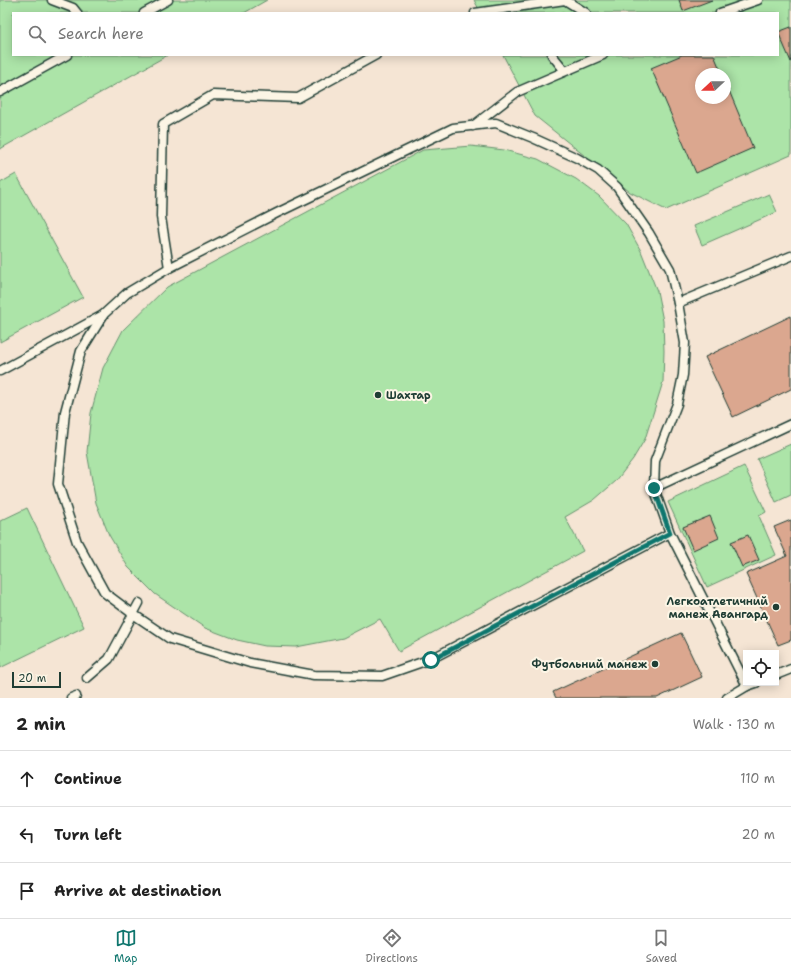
<!DOCTYPE html>
<html lang="en">
<head>
<meta charset="utf-8">
<style>
	:root { --surface:#fff; --page:#f2f2f2; --text:#222; --muted:#767676; --line:#e0e0e0; --accent:#0f766e }
	body { margin:0; font-family:"Shantell Sans",sans-serif; background:var(--page); color:var(--text) }
	.controls { position:absolute; right:12px; bottom:12px; display:grid; overflow:hidden; border-radius:0px; box-shadow:0 2px 10px #0003 }
	.controls button { width:36px; height:36px; display:grid; place-items:center; padding:0; border:0; border-bottom:1px solid var(--line); background:var(--surface); color:var(--text); font:20px sans-serif }
	.compass { position:absolute; left:695px; top:68px; width:36px; height:36px; border-radius:50%; background:var(--surface); box-shadow:0 2px 10px #0003; rotate:248deg }
	.scale { position:absolute; left:12px; bottom:10px; width:49px; box-sizing:border-box; padding-left:4px; border:2px solid #1f3d34; border-top:0; font-size:11px; line-height:14px; white-space:nowrap; color:#1f3d34; -webkit-text-stroke:3px #fcf5e5; paint-order:stroke }
	.stop { position:absolute; width:12px; height:12px; margin:-9px; border:3px solid #0f766e; border-radius:50%; background:#fff }
	.stop.end { background:#0f766e; border-color:#fff; box-shadow:0 1px 4px #0008 }
	.list { margin:0; padding:0; list-style:none }
	h2 { display:flex; justify-content:space-between; align-items:center; height:52px; margin:0; padding:0 16px; font-size:17px }
	h2 small { font-size:13px; font-weight:400; color:var(--muted) }
	.list li { display:grid; grid-template-columns:26px 1fr auto; gap:12px; align-items:center; box-sizing:border-box; height:56px; padding:0 16px; border-top:1px solid var(--line) }
	.list b { display:block; font-size:15px; white-space:nowrap }
	.list em { font-size:13px; font-style:normal; color:var(--muted) }
	.icon { flex:none; width:22px; height:22px; fill:none; stroke:currentColor; stroke-width:2; stroke-linecap:round; stroke-linejoin:round }
	.map { position:relative; flex:none; width:791px; height:698px; overflow:hidden }
	.search { position:absolute; background:var(--surface); box-shadow:0 2px 10px #0003; left:12px; right:12px; top:12px; height:44px; display:flex; align-items:center; gap:10px; box-sizing:border-box; padding:0 14px; border-radius:0px; color:var(--muted); font-size:15px }
	.sheet { height:220px; background:var(--surface) }
	nav { display:flex; justify-content:space-around; align-items:center; box-sizing:border-box; height:56px; border-top:1px solid var(--line); background:var(--surface); font-size:11px; color:var(--muted) }
	nav a { display:grid; justify-items:center; gap:2px }
	nav .on { color:var(--accent) }
	.map>svg:first-child { display:block }
	.green { fill:#ace4a8; stroke:#66906e; fill-rule:evenodd }
	.building { fill:#dba78f; stroke:#1f3d34 }
	.lines { fill:none; stroke-linecap:round; stroke-linejoin:round }
	.service-casing { stroke:#1f3d34; stroke-width:11 }
	.service { stroke:#fcf5e5; stroke-width:8 }
	.route { stroke:#0f766e; stroke-width:5 }
	.poi-dot { fill:#1f3d34; stroke:#fcf5e5; stroke-width:1.5 }
	.labels { text-anchor:middle; dominant-baseline:central; stroke-width:4; stroke-linejoin:round; paint-order:stroke }
	.poi-label { font-size:11px; font-weight:bold; fill:#1f3d34; stroke:#fcf5e5; text-anchor:end }
</style>
</head>
<body>
<div class="map">
<svg width="791" height="698" viewBox="0 0 791 698">
	<rect width="100%" height="100%" fill="#f5e5d4"/>
	<filter id="ink" filterUnits="userSpaceOnUse"><feTurbulence type="fractalNoise" baseFrequency=".025" numOctaves="2"/><feDisplacementMap in="SourceGraphic" scale="8" xChannelSelector="R" yChannelSelector="G"/><feConvolveMatrix kernelMatrix="1 2 1 2 8 2 1 2 1" color-interpolation-filters="sRGB"/></filter>
	<g filter="url(#ink)">
		<!-- green -->
		<g class="green">
			<path d="M0 0H267L244 13H13V55H168L0 149Z"/>
			<path d="M474 0H791V155L666 210 630 192 535 116 503 55H778V13H481ZM701 74H725V98H701Z"/>
			<path d="M471 146 504 150 538 159 576 179 599 196 626 224 641 251 657 291 663 321 664 351 663 382 645 439 633 459 616 481 594 500 565 517 583 551 399 651 380 619 343 638 296 647 265 646 237 640 205 628 155 594 128 567 109 535 96 503 87 452 91 413 103 368 123 330 167 287 423 150Z"/>
			<path d="M16 174 83 297 0 342V183Z"/>
			<path d="M769 194 777 212 702 245 694 226Z"/>
			<path d="M791 444V495L776 502 757 459Z"/>
			<path d="M744 466 766 512 759 516 776 555 707 587 668 502Z"/>
			<path d="M27 508 84 627 0 668V521Z"/>
		</g>
		<!-- building -->
		<g class="building">
			<path d="M679 0H712L683 11Z"/>
			<path d="M791 27V62L778 32Z"/>
			<path d="M682 55H714L722 74H701V98H725V81L753 148 696 173 651 68Z"/>
			<path d="M791 316V389L733 417 705 357Z"/>
			<path d="M710 516 719 538 693 550 683 527Z"/>
			<path d="M791 520V640L778 645 746 574 787 556 774 527Z"/>
			<path d="M748 535 759 560 742 567 731 542Z"/>
			<path d="M681 633 702 677 657 698H556L553 692Z"/>
		</g>
		<g class="lines">
			<!-- service casing -->
			<g class="service-casing">
				<g id="service">
					<path d="M52 0 73 8 77 13"/>
					<path d="M144 13 168 0"/>
					<path d="M475 13 565 0 586 13"/>
					<path d="M720 13 758 0"/>
					<path d="M552 55 565 71"/>
					<path d="M0 92 67 55"/>
					<path d="M473 126 517 92 603 55"/>
					<path d="M169 268 161 217 163 124 213 95 298 98 376 55"/>
					<path d="M678 303 791 256"/>
					<path d="M0 371 103 315"/>
					<path d="M654 488 791 424"/>
					<path d="M670 533 431 659 382 676 314 675 250 663 170 639 133 614 105 593 77 542 58 484 65 412 81 351 104 314 127 293 169 268 277 213 453 128 496 123 533 138 577 158 598 170 617 187 649 233 670 269 678 303 685 343 683 375 677 404 655 461 654 488 670 533 747 686"/>
					<path d="M776 675 791 669"/>
					<path d="M87 678 109 659 139 603"/>
					<path d="M71 698 76 696"/>
					<path d="M727 698 747 686 756 683"/>
				</g>
			</g>
			<!-- service -->
			<use href="#service" class="service"/>
		</g>
	</g>
	<g class="lines" filter="url(#ink)">
		<!-- route -->
		<path class="route" d="M431 660 670 533 654 488"/>
	</g>
	<!-- markers -->
	<g class="poi-dot">
		<circle cx="378" cy="395" r="4"/>
		<circle cx="776" cy="607" r="4"/>
		<circle cx="655" cy="664" r="4"/>
	</g>
	<g class="labels">
		<!-- poi labels -->
		<g class="poi-label">
			<text x="386" y="395" text-anchor="start">Шахтар</text>
			<text x="768" y="601">Легкоатлетичний<tspan x="768" dy="13">манеж Авангард</tspan></text>
			<text x="647" y="664">Футбольний манеж</text>
		</g>
	</g>
</svg>
<div class="controls">
<button><svg class="icon" aria-label="locate" viewBox="0 0 24 24"><circle cx="12" cy="12" r="6"/><path d="M12 2v4M12 18v4M2 12h4M18 12h4"/></svg></button>
</div>
<svg class="compass" viewBox="-18 -18 36 36"><path d="M0-13l5 13h-10z" fill="#e53935"/><path d="M0 13l5-13h-10z" fill="#767676"/></svg>
<div class="scale">20 m</div>
<div class="stop" style="left:431px;top:660px"></div>
<div class="stop end" style="left:654px;top:488px"></div>
<div class="search"><svg class="icon" aria-label="search" viewBox="0 0 24 24"><circle cx="10" cy="10" r="6"/><path d="M15 15l6 6"/></svg>Search here</div>
</div>
<section class="sheet">
<h2>2 min<small>Walk · 130 m</small></h2>
<ul class="list">
<li><svg class="icon" aria-label="ahead" viewBox="0 0 24 24"><path d="M12 20V5M6 11l6-6 6 6"/></svg><div><b>Continue</b></div><em>110 m</em></li>
<li><svg class="icon" aria-label="left" viewBox="0 0 24 24"><path d="M17 20v-9H6M10 6l-5 5 5 5"/></svg><div><b>Turn left</b></div><em>20 m</em></li>
<li><svg class="icon" aria-label="arrive" viewBox="0 0 24 24"><path d="M6 21V4h12l-3 4 3 4H6"/></svg><div><b>Arrive at destination</b></div></li>
</ul>
</section>
<nav>
<a class="on"><svg class="icon" aria-label="map" viewBox="0 0 24 24"><path d="M3 6l6-2 6 2 6-2v14l-6 2-6-2-6 2zM9 4v14M15 6v14"/></svg>Map</a>
<a><svg class="icon" aria-label="directions" viewBox="0 0 24 24"><path d="M12 3l9 9-9 9-9-9zM9 14v-3h6M13 9l2 2-2 2"/></svg>Directions</a>
<a><svg class="icon" aria-label="saved" viewBox="0 0 24 24"><path d="M7 4h10v16l-5-4-5 4z"/></svg>Saved</a>
</nav>
</body>
</html>
